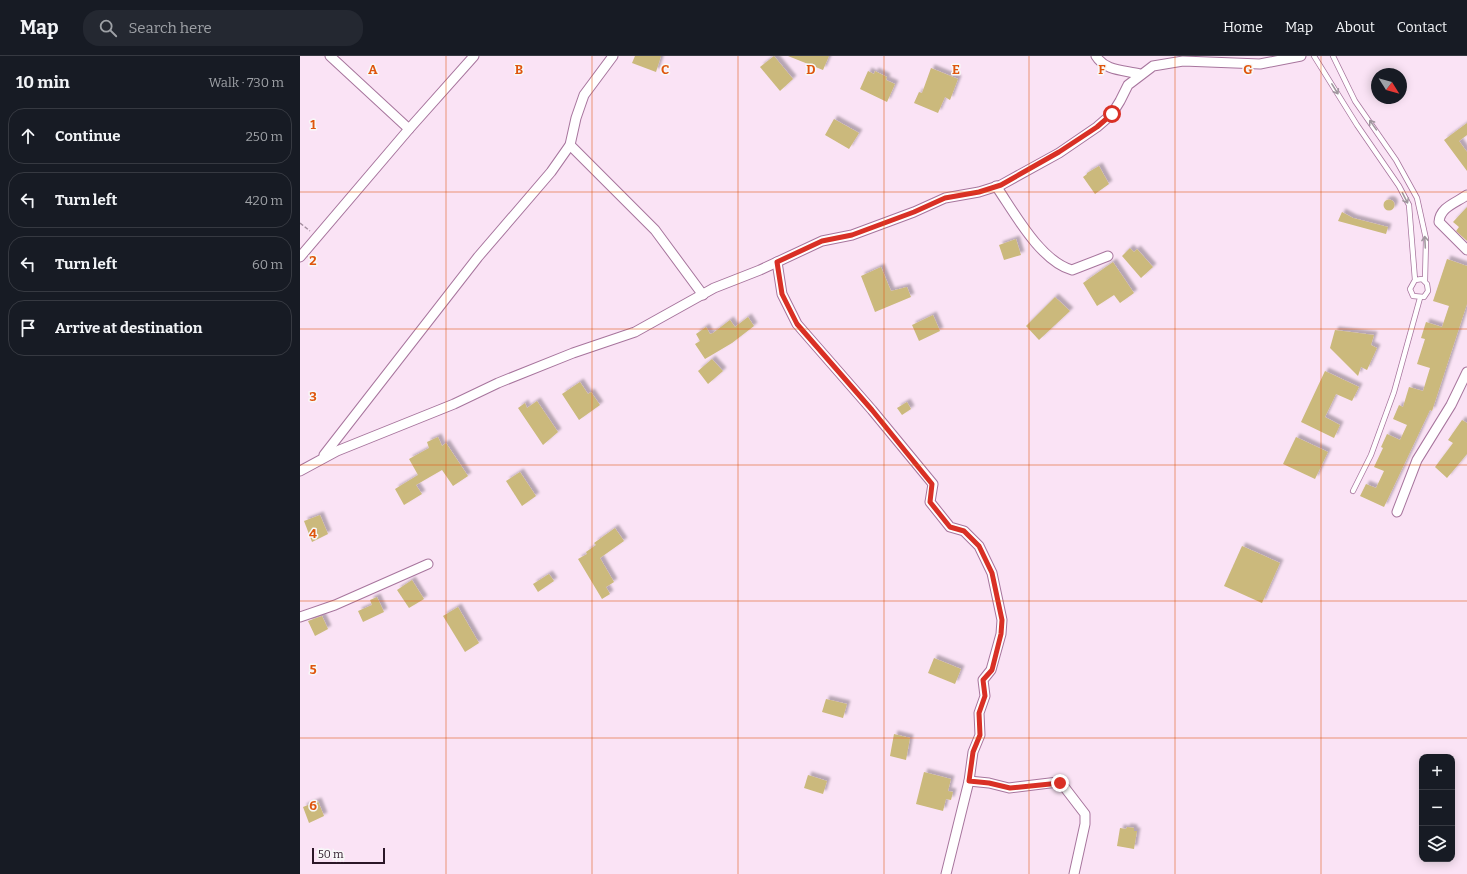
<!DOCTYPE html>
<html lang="en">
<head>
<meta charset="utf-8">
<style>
	:root { --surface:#171b24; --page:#242831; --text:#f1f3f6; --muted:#9ea1a6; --line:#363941 }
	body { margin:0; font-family:Bitter,serif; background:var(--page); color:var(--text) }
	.controls { position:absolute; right:12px; bottom:12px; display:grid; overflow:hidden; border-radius:8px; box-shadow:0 2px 10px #0003 }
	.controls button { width:36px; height:36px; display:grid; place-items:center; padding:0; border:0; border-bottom:1px solid var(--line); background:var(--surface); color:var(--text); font:20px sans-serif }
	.compass { position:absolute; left:1071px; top:12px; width:36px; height:36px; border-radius:50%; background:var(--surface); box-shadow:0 2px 10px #0003; rotate:127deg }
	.scale { position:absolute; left:12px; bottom:10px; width:73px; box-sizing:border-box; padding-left:4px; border:2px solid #2b1727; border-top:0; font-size:11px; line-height:14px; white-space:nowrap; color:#2b1727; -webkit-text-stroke:3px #f8f8f8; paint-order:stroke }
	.stop { position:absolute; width:12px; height:12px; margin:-9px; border:3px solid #d93025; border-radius:50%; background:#fff }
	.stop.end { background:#d93025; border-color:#fff; box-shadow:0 1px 4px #0008 }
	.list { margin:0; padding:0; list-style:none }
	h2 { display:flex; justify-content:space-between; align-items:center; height:52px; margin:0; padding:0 16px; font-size:17px }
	h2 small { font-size:13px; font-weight:400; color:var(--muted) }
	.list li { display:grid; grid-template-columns:26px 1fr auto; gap:12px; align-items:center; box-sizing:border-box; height:56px; margin:0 8px 8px; padding:0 8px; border:1px solid var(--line); border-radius:16px }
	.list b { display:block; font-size:15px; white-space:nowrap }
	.list em { font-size:13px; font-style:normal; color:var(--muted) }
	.icon { flex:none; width:22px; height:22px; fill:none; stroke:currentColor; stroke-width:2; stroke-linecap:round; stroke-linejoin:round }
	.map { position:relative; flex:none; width:1167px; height:818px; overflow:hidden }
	header { display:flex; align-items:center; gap:24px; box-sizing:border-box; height:56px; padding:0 20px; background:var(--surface); border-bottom:1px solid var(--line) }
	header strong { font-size:19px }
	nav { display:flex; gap:22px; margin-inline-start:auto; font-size:14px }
	.search { width:280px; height:36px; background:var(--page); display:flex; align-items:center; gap:10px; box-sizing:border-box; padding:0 14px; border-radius:16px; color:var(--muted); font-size:15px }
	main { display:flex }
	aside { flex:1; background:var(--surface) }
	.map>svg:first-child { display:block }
	.building { fill:#cbb97b; filter:url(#shadow) }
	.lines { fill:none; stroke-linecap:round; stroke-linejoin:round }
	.lane-casing { stroke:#a7759d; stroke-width:6 }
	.street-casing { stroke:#a7759d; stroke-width:11 }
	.path { stroke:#a58fa0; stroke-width:1.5; stroke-dasharray:4 2; stroke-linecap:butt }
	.lane { stroke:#fff; stroke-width:4.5 }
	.street { stroke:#fff; stroke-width:9 }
	.oneway { stroke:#a0979e }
	.route { stroke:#d93025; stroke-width:5 }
	.grid { fill:none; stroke:#df560d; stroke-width:1; stroke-opacity:0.55 }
	.grid-label { font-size:13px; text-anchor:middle; font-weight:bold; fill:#df560d; stroke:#f8f8f8; stroke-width:3; stroke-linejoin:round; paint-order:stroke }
</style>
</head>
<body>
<header>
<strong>Map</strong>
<div class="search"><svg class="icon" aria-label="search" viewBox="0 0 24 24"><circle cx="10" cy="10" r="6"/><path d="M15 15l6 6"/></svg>Search here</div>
<nav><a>Home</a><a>Map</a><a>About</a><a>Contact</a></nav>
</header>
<main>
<aside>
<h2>10 min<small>Walk · 730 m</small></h2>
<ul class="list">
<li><svg class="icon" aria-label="ahead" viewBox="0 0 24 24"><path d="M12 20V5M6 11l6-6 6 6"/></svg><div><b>Continue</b></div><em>250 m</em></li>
<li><svg class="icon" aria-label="left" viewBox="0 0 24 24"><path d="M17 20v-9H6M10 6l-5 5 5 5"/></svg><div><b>Turn left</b></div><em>420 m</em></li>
<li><svg class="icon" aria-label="left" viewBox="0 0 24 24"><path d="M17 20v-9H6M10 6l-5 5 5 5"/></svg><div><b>Turn left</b></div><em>60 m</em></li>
<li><svg class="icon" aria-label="arrive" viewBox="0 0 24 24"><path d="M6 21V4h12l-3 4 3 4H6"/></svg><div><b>Arrive at destination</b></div></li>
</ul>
</aside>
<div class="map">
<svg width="1167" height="818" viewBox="0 0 1167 818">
	<defs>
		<filter id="shadow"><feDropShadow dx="3.5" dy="-3.5" stdDeviation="1" flood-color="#0004"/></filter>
	</defs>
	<rect width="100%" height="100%" fill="#fae3f5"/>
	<!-- building -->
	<g class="building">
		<path d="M335 0H361L356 16 332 7Z"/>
		<path d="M474 0 493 23 480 35 460 11Z"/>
		<path d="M488 0H529L523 14Z"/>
		<path d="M631 12 658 23 650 44 645 41 638 57 614 47 619 36 622 37Z"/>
		<path d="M568 15 574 18 575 15 587 21 586 24 595 28 587 46 560 33Z"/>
		<path d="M534 63 559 77 549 93 525 79Z"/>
		<path d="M1167 67V79L1159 85 1167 96V115L1144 84Z"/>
		<path d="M799 110 809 128 795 138 783 121 787 118V117Z"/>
		<circle cx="1089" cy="149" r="5.5"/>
		<path d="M1167 151V185L1156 175 1159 171 1153 166Z"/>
		<path d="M1042 156 1053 162 1088 171 1086 178 1038 165Z"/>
		<path d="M716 183 721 199 704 204 699 189Z"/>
		<path d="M830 192 834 196 837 193 853 211 841 222 822 200Z"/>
		<path d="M1147 203 1167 210V248L1132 355 1130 354 1084 451 1060 440 1066 428 1076 432 1084 415 1074 411 1083 392 1081 391 1087 378 1100 384 1107 369 1093 363 1099 349 1103 351 1109 331 1123 335 1130 312 1117 308 1125 283 1121 282 1126 266 1142 271 1149 250 1133 245Z"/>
		<path d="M813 206 834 237 820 247 814 239 797 250 783 227Z"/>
		<path d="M581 211 591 235 607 231 611 241 575 256 561 220Z"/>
		<path d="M755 241 770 255 739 284 726 270Z"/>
		<path d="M633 259 640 275 619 285 612 269Z"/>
		<path d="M448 261 454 270 432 287 405 303 395 288 400 285 396 278 406 271 410 278 413 277 430 264 435 271Z"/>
		<path d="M1035 274 1074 279 1071 289 1077 292 1067 314 1061 311 1058 320 1030 292Z"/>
		<path d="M412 303 423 315 408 328 398 315Z"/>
		<path d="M1025 315 1059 331 1052 345 1036 338 1025 361 1040 369 1034 382 1001 366Z"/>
		<path d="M280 326 288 338 291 336 300 349 279 364 262 338Z"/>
		<path d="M237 345 258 376 243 389 218 352 225 347 227 352Z"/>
		<path d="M607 346 611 353 602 359 597 352Z"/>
		<path d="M1162 364 1167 367V398L1147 422 1135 411 1153 387 1148 384Z"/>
		<path d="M138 381 142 390 146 387 168 420 153 430 142 414 116 429 122 438 104 449 95 433 118 419 109 403 129 392 127 386Z"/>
		<path d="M996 381 1028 396 1015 423 983 408Z"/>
		<path d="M220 416 236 440 222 450 206 425Z"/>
		<path d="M20 459 28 478 12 486 4 465Z"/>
		<path d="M315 472 324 485 300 502 314 526 306 531 310 538 302 543 278 503 287 498 286 496 296 489 294 487Z"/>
		<path d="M942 490 980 507 962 547 924 530Z"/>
		<path d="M249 518 254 525 238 536 233 528Z"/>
		<path d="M112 524 124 543 109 552 97 534Z"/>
		<path d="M77 541 84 556 63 566 58 555 72 549 70 544Z"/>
		<path d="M158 551 179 587 165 596 143 560Z"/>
		<path d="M22 560 28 573 15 580 8 565Z"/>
		<path d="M634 602 661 613 655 628 628 617Z"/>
		<path d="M526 643 547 648 543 662 522 656Z"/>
		<path d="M594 678 610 682 606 704 590 700Z"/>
		<path d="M624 716 651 723 648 735 653 736 651 744 646 743 643 755 616 748Z"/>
		<path d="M508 719 527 725 523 738 504 732Z"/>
		<path d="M18 745 24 760 9 767 3 751Z"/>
		<path d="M827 771 834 772V775H837L834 793 817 790 820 772 826 773Z"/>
	</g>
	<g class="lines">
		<!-- lane casing -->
		<g class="lane-casing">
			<g id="lane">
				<path d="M1014 0 1057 69 1099 130 1109 149 1115 224 1110 233 1113 240 1124 241 1128 235 1127 228 1122 223 1115 224"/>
				<path d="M1033 0 1055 45 1096 104 1117 142 1126 183 1125 225"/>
				<path d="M1053 435 1071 399 1094 336 1120 242"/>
			</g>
		</g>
		<!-- street casing -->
		<g class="street-casing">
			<g id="street">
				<path d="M30 0 109 73"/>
				<path d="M796 0C805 15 824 14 840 18"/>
				<path d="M270 89 355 174 403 239"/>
				<path d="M696 130C714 156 740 205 772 214L808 200"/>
				<path d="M1167 139C1156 147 1140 151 1139 166L1167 194"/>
				<path d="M0 201 109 73 174 0"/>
				<path d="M477 206 482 238 497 268 572 354 633 428 630 446 650 471 664 475 679 490 692 517 702 564 701 578 691 614 683 624 685 640 679 657 680 679 673 696 669 725 646 818"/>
				<path d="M24 399 178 201 251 116 270 89 276 62 284 39 313 0"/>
				<path d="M0 415 37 395 154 348 198 327 273 297 335 276 414 232 460 214 522 185 552 179 614 156 645 142 679 136 701 129 759 97 797 71 812 58 820 45 828 29 853 10 883 5 960 8 1001 0"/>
				<path d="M1097 456 1117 404 1151 349 1167 316"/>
				<path d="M0 561 35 549 128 508"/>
				<path d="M669 725 689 727 709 732 758 726 762 728 785 758V768L774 818"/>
			</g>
		</g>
		<!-- path -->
		<path class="path" d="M0 167 10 175"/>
		<!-- lane -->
		<use href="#lane" class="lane"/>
		<!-- street -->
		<use href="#street" class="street"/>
	</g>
	<!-- one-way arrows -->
	<defs><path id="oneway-shaft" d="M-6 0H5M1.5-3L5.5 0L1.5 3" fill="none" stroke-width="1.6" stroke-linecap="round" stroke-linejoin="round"/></defs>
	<g class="oneway">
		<use href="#oneway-shaft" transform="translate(1035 33) rotate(58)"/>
		<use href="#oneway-shaft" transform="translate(1073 69) rotate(-125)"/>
		<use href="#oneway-shaft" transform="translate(1105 142) rotate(63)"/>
		<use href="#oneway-shaft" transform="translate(1125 186) rotate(-93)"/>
	</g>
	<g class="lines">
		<!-- route -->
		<path class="route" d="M760 727 710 732 689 727 669 725 673 696 680 679 679 657 685 640 683 624 692 614 701 578 702 564 692 517 679 490 664 475 650 471 630 446 632 428 572 354 497 268 482 238 477 206 522 185 552 179 614 156 645 142 679 136 701 129 759 96 797 71 812 58"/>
	</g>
	<!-- grid -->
	<path class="grid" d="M146 0V818M292 0V818M438 0V818M584 0V818M729 0V818M875 0V818M1021 0V818M0 136H1167M0 273H1167M0 409H1167M0 545H1167M0 682H1167"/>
	<g class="grid-label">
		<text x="73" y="18">A</text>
		<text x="219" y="18">B</text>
		<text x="365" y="18">C</text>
		<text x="511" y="18">D</text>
		<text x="656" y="18">E</text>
		<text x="802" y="18">F</text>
		<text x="948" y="18">G</text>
		<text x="13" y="73">1</text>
		<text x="13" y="209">2</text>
		<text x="13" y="345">3</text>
		<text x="13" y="482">4</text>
		<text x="13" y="618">5</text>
		<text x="13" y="754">6</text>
	</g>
</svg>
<div class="controls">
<button>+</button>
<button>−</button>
<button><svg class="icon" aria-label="layers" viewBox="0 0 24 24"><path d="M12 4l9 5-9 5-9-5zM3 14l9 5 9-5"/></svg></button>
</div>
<svg class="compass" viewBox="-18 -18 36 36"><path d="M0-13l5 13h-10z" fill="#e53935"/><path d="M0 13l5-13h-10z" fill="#9ea1a6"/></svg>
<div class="scale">50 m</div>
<div class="stop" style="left:812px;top:58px"></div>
<div class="stop end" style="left:760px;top:727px"></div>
</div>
</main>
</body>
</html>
